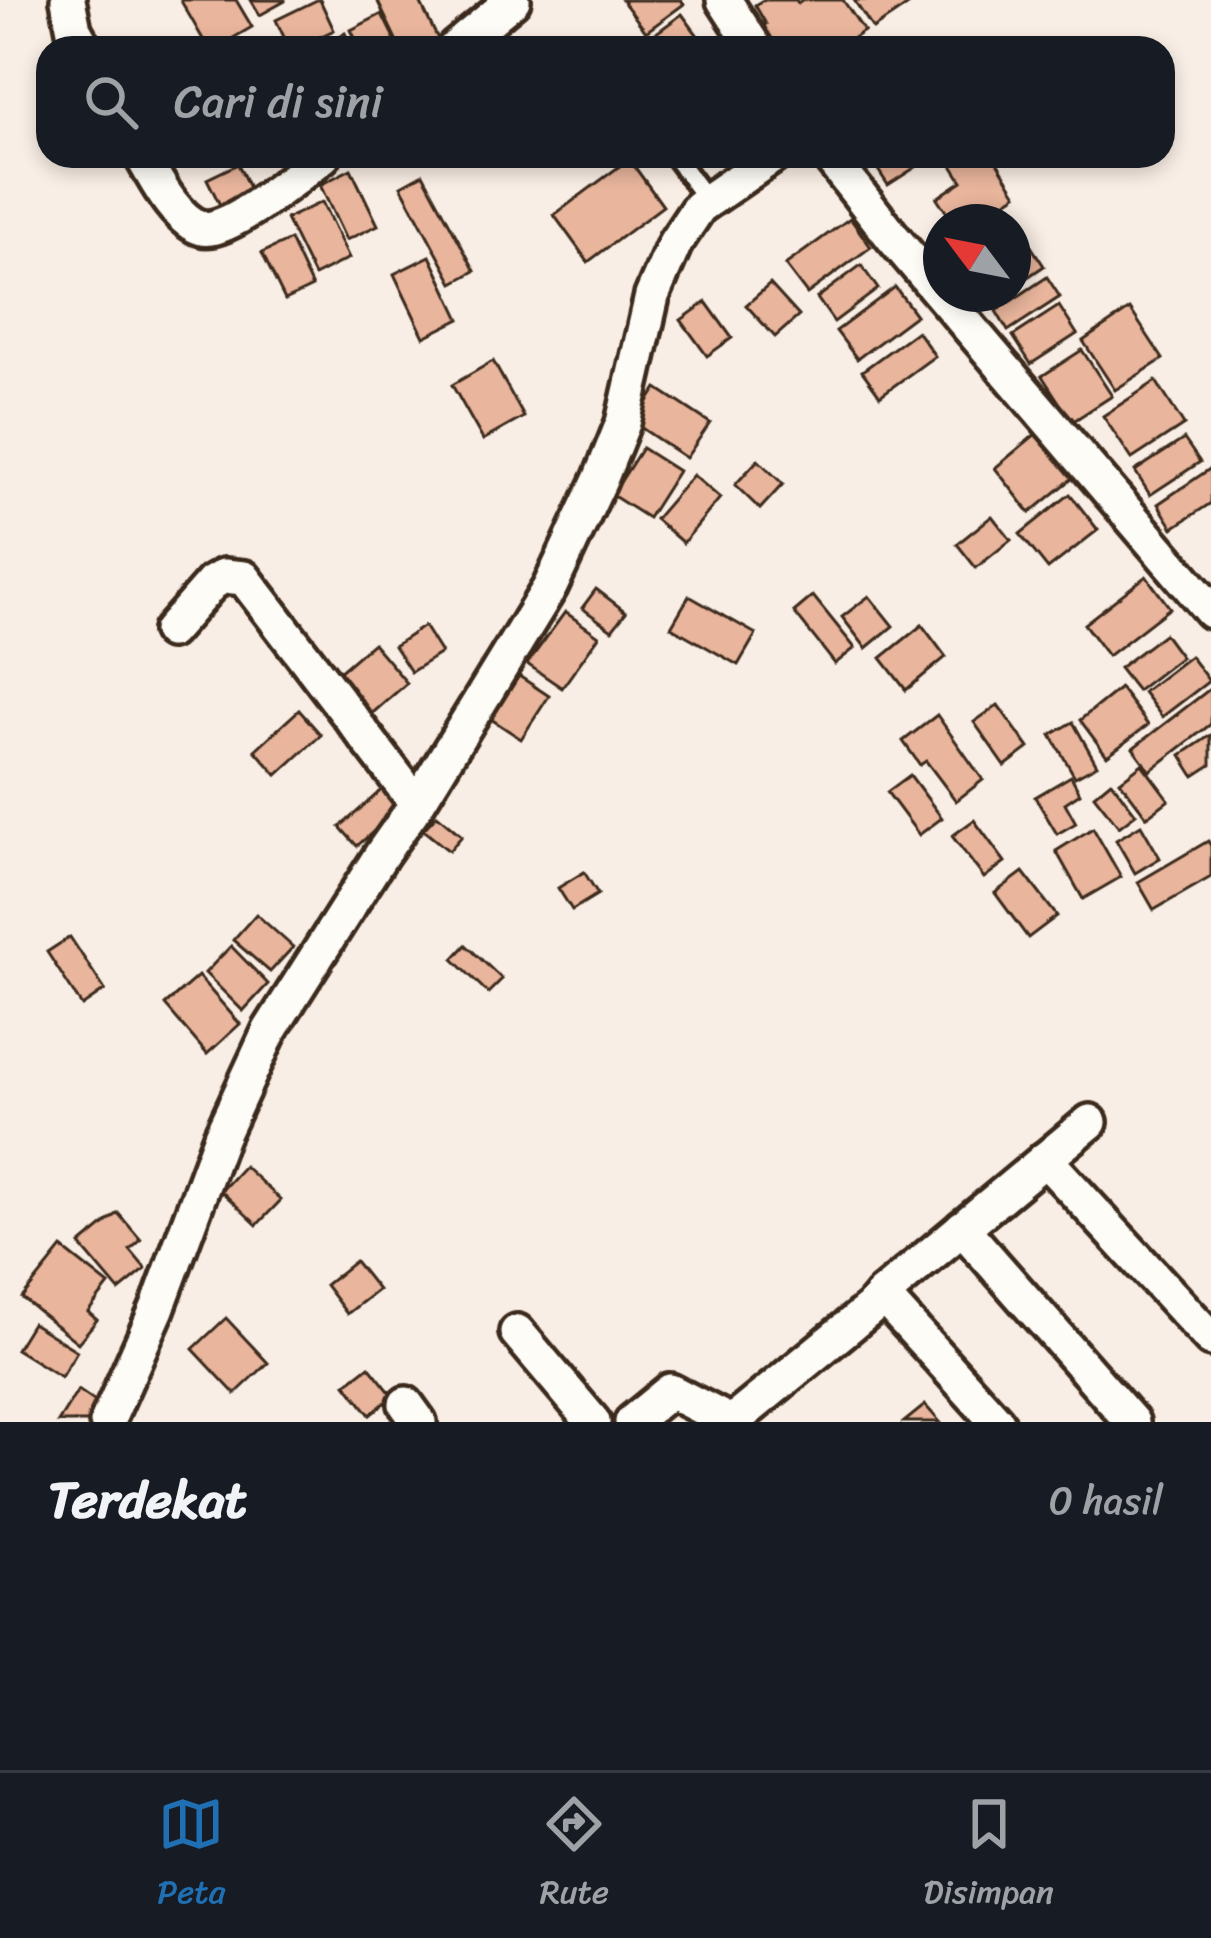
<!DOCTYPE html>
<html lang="id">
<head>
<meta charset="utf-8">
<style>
	:root { --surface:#171b24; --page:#20242c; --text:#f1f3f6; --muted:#9ea1a6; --line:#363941; --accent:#1f6fb2 }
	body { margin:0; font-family:Sriracha,sans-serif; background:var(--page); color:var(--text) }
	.compass { position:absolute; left:923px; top:204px; width:108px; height:108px; border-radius:50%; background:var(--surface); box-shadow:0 6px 18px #0003; rotate:302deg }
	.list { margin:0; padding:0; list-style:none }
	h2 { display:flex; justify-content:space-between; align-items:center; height:156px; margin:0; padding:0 48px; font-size:51px }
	h2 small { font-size:39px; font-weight:400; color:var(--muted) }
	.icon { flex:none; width:66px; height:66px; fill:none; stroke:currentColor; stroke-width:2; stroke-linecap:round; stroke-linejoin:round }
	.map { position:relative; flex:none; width:1211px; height:1422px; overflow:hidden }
	.search { position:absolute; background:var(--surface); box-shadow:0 6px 18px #0003; left:36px; right:36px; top:36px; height:132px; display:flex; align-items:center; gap:30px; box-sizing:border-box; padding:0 42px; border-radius:36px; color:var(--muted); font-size:45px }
	.sheet { height:348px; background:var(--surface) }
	nav { display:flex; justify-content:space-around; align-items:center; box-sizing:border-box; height:168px; border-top:3px solid var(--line); background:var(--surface); font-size:33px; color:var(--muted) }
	nav a { display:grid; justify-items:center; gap:6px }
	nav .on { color:var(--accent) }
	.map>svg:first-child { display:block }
	.building { fill:#e9b59c; stroke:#3b2a1e; stroke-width:3 }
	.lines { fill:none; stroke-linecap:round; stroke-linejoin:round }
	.service-casing { stroke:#3b2a1e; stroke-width:26 }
	.minor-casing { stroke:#3b2a1e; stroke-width:42 }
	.service { stroke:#fdfcf7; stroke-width:16 }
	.minor { stroke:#fdfcf7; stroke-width:33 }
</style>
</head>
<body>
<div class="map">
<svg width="1211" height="1422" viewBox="0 0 1211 1422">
	<rect width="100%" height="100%" fill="#f9eee5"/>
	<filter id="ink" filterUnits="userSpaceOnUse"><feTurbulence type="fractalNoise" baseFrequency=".00833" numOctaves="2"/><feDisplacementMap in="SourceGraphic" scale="24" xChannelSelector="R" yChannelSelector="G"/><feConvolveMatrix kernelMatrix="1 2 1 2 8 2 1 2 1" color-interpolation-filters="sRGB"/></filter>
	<g filter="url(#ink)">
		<!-- building -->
		<g class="building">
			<path d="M183 0H236L252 27 216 48H208L181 1Z"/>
			<path d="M251 0H285V1L260 15Z"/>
			<path d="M317 0H320L334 30 296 48H289L276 20Z"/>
			<path d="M377 0H419L439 41 424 48H400Z"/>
			<path d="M622 0H681L684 4 646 32Z"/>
			<path d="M763 0H796L798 3 802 0H843L864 31 838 48H764L754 32 766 24 755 5Z"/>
			<path d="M854 0H909L911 3 873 29Z"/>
			<path d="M382 14 399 48H360L351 30Z"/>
			<path d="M682 14 707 48H648L644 42Z"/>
			<path d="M345 33 352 48H315Z"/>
			<path d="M869 156H933L888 185Z"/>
			<path d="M953 156H993L1017 194 974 222H953L937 198 962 181 948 159Z"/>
			<path d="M629 159 663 206 588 262 554 215Z"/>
			<path d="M238 164 251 192 221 207 207 179Z"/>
			<path d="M351 169 378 225 346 240 320 185Z"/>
			<path d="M423 174 475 271 453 283 401 186Z"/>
			<path d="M322 202 349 258 314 276 286 219Z"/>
			<path d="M850 218 871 247 807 294 785 265Z"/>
			<path d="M290 240 312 287 285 300 262 253Z"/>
			<path d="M1027 240 1044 266 1013 287V249Z"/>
			<path d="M430 256 460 319 424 337 394 274Z"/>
			<path d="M861 265 878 289 834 322 817 298Z"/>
			<path d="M1047 277 1060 297 1008 331 996 311Z"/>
			<path d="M770 284 799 316 775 337 746 305Z"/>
			<path d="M895 287 916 315 857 359 836 331Z"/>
			<path d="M706 302 732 338 707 356 681 320Z"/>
			<path d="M1059 306 1077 334 1031 364 1013 336Z"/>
			<path d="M1130 309 1163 359 1115 390 1083 341Z"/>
			<path d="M917 331 935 356 880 396 862 371Z"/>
			<path d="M1082 350 1112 396 1072 422 1042 376Z"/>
			<path d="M493 361 524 417 483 440 452 385Z"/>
			<path d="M1156 381 1184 425 1132 459 1103 416Z"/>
			<path d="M657 388 710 423 686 458 634 423Z"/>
			<path d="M1037 433 1073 478 1030 513 995 468Z"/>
			<path d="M1184 439 1200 462 1150 495 1135 471Z"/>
			<path d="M642 448 678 471 648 518 612 495Z"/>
			<path d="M758 460 783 484 760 509 735 485Z"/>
			<path d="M1211 468V503L1173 528 1158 504Z"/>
			<path d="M693 475 720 498 683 543 655 519Z"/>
			<path d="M1070 494 1098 530 1048 569 1020 534Z"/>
			<path d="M992 516 1011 540 976 568 957 544Z"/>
			<path d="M1146 576 1170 608 1108 656 1084 624Z"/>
			<path d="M596 589 626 612 612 630 582 608Z"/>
			<path d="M689 596 756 634 738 665 671 627Z"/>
			<path d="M813 596 855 648 835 664 794 612Z"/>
			<path d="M869 596 893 626 866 648 842 617Z"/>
			<path d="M565 612 599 636 562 688 527 664Z"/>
			<path d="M922 625 946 657 906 690 881 658Z"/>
			<path d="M424 626 441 653 411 672 394 646Z"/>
			<path d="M1164 634 1181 657 1137 691 1119 668Z"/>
			<path d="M373 643 407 683 366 719 331 679Z"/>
			<path d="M1190 656 1209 681 1162 717 1143 692Z"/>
			<path d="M519 676 549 696 521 739 491 719Z"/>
			<path d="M1120 688 1148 725 1107 756 1080 720Z"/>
			<path d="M1211 688V724L1150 771 1133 748Z"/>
			<path d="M998 705 1029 748 1005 766 974 722Z"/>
			<path d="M299 710 321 735 277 775 255 750Z"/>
			<path d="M937 715 983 780 956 801 926 761 920 765 903 741Z"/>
			<path d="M1073 722 1097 765 1075 777 1051 735Z"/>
			<path d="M1211 735V765L1194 776 1181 755Z"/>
			<path d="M1142 764 1169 800 1147 817 1120 781Z"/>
			<path d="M910 775 942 818 919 835 887 792Z"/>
			<path d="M1071 776 1080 793 1065 803 1076 823 1057 834 1035 797Z"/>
			<path d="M1111 781 1136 814 1119 827 1094 795Z"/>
			<path d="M386 786 402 806 357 846 340 827Z"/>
			<path d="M437 815 462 836 449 851 423 830Z"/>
			<path d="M974 820 1005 862 984 878 952 836Z"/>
			<path d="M1141 825 1160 858 1135 873 1116 840Z"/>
			<path d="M1093 828 1121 877 1083 899 1056 851Z"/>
			<path d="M1208 841 1211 846V877L1154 910 1138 882Z"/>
			<path d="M584 872 598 894 572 910 558 888Z"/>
			<path d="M1023 872 1057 916 1028 938 995 893Z"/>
			<path d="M256 914 293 947 270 972 233 940Z"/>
			<path d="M70 937 105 990 82 1006 47 952Z"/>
			<path d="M466 945 502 979 488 993 453 959Z"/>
			<path d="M231 946 268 984 243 1011 205 973Z"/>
			<path d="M198 976 240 1024 207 1054 165 1005Z"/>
			<path d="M244 1166 281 1200 257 1225 221 1191Z"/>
			<path d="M118 1213 141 1240 130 1250 146 1269 119 1291 80 1245Z"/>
			<path d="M62 1248 109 1285 88 1312 97 1320 78 1343 22 1298Z"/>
			<path d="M355 1261 378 1290 347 1314 325 1285Z"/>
			<path d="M226 1318 268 1363 235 1394 193 1349Z"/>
			<path d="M32 1323 77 1351 61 1377 16 1349Z"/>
			<path d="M369 1366 393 1396 370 1415 346 1384Z"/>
			<path d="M78 1390 103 1407 93 1422H58Z"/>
			<path d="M925 1405 940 1422H904Z"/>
		</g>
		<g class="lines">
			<!-- service casing -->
			<g class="service-casing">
				<path id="service" d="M674 156 708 201"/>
			</g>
			<!-- minor casing -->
			<g class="minor-casing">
				<g id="minor">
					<path d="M68 0 74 30 84 48"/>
					<path d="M724 0 755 48"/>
					<path d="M455 48 513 0"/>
					<path d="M142 156C155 178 176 221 202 228 227 235 301 173 323 156"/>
					<path d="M829 156 894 239 1211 611"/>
					<path d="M170 631 212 583 224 576 244 578 417 804"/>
					<path d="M1045 1159 1211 1339"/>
					<path d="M962 1228 1132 1422"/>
					<path d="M517 1332 593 1422"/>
					<path d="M406 1404 419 1422"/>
					<path d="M107 1422 157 1309 221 1136 270 1030 383 852 417 804 550 587 600 480 623 423 652 296 675 243 699 207 773 156"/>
					<path d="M632 1422 670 1391 730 1422"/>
					<path d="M732 1422 871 1308 882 1295"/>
					<path d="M997 1422 882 1295 1090 1122"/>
				</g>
			</g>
			<!-- service -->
			<use href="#service" class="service"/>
			<!-- minor -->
			<use href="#minor" class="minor"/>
		</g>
	</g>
</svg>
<svg class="compass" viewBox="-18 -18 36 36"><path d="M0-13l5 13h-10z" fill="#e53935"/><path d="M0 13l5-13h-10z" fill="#9ea1a6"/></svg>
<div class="search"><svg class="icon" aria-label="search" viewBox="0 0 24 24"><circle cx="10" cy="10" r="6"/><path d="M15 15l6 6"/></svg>Cari di sini</div>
</div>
<section class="sheet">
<h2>Terdekat<small>0 hasil</small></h2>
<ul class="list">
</ul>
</section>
<nav>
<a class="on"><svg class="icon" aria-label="map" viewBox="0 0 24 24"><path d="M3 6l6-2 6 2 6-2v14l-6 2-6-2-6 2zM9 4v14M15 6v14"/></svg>Peta</a>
<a><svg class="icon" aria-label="directions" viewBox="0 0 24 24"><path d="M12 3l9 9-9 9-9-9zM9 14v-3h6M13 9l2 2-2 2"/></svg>Rute</a>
<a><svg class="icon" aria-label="saved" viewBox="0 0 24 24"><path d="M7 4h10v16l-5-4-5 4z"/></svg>Disimpan</a>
</nav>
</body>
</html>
